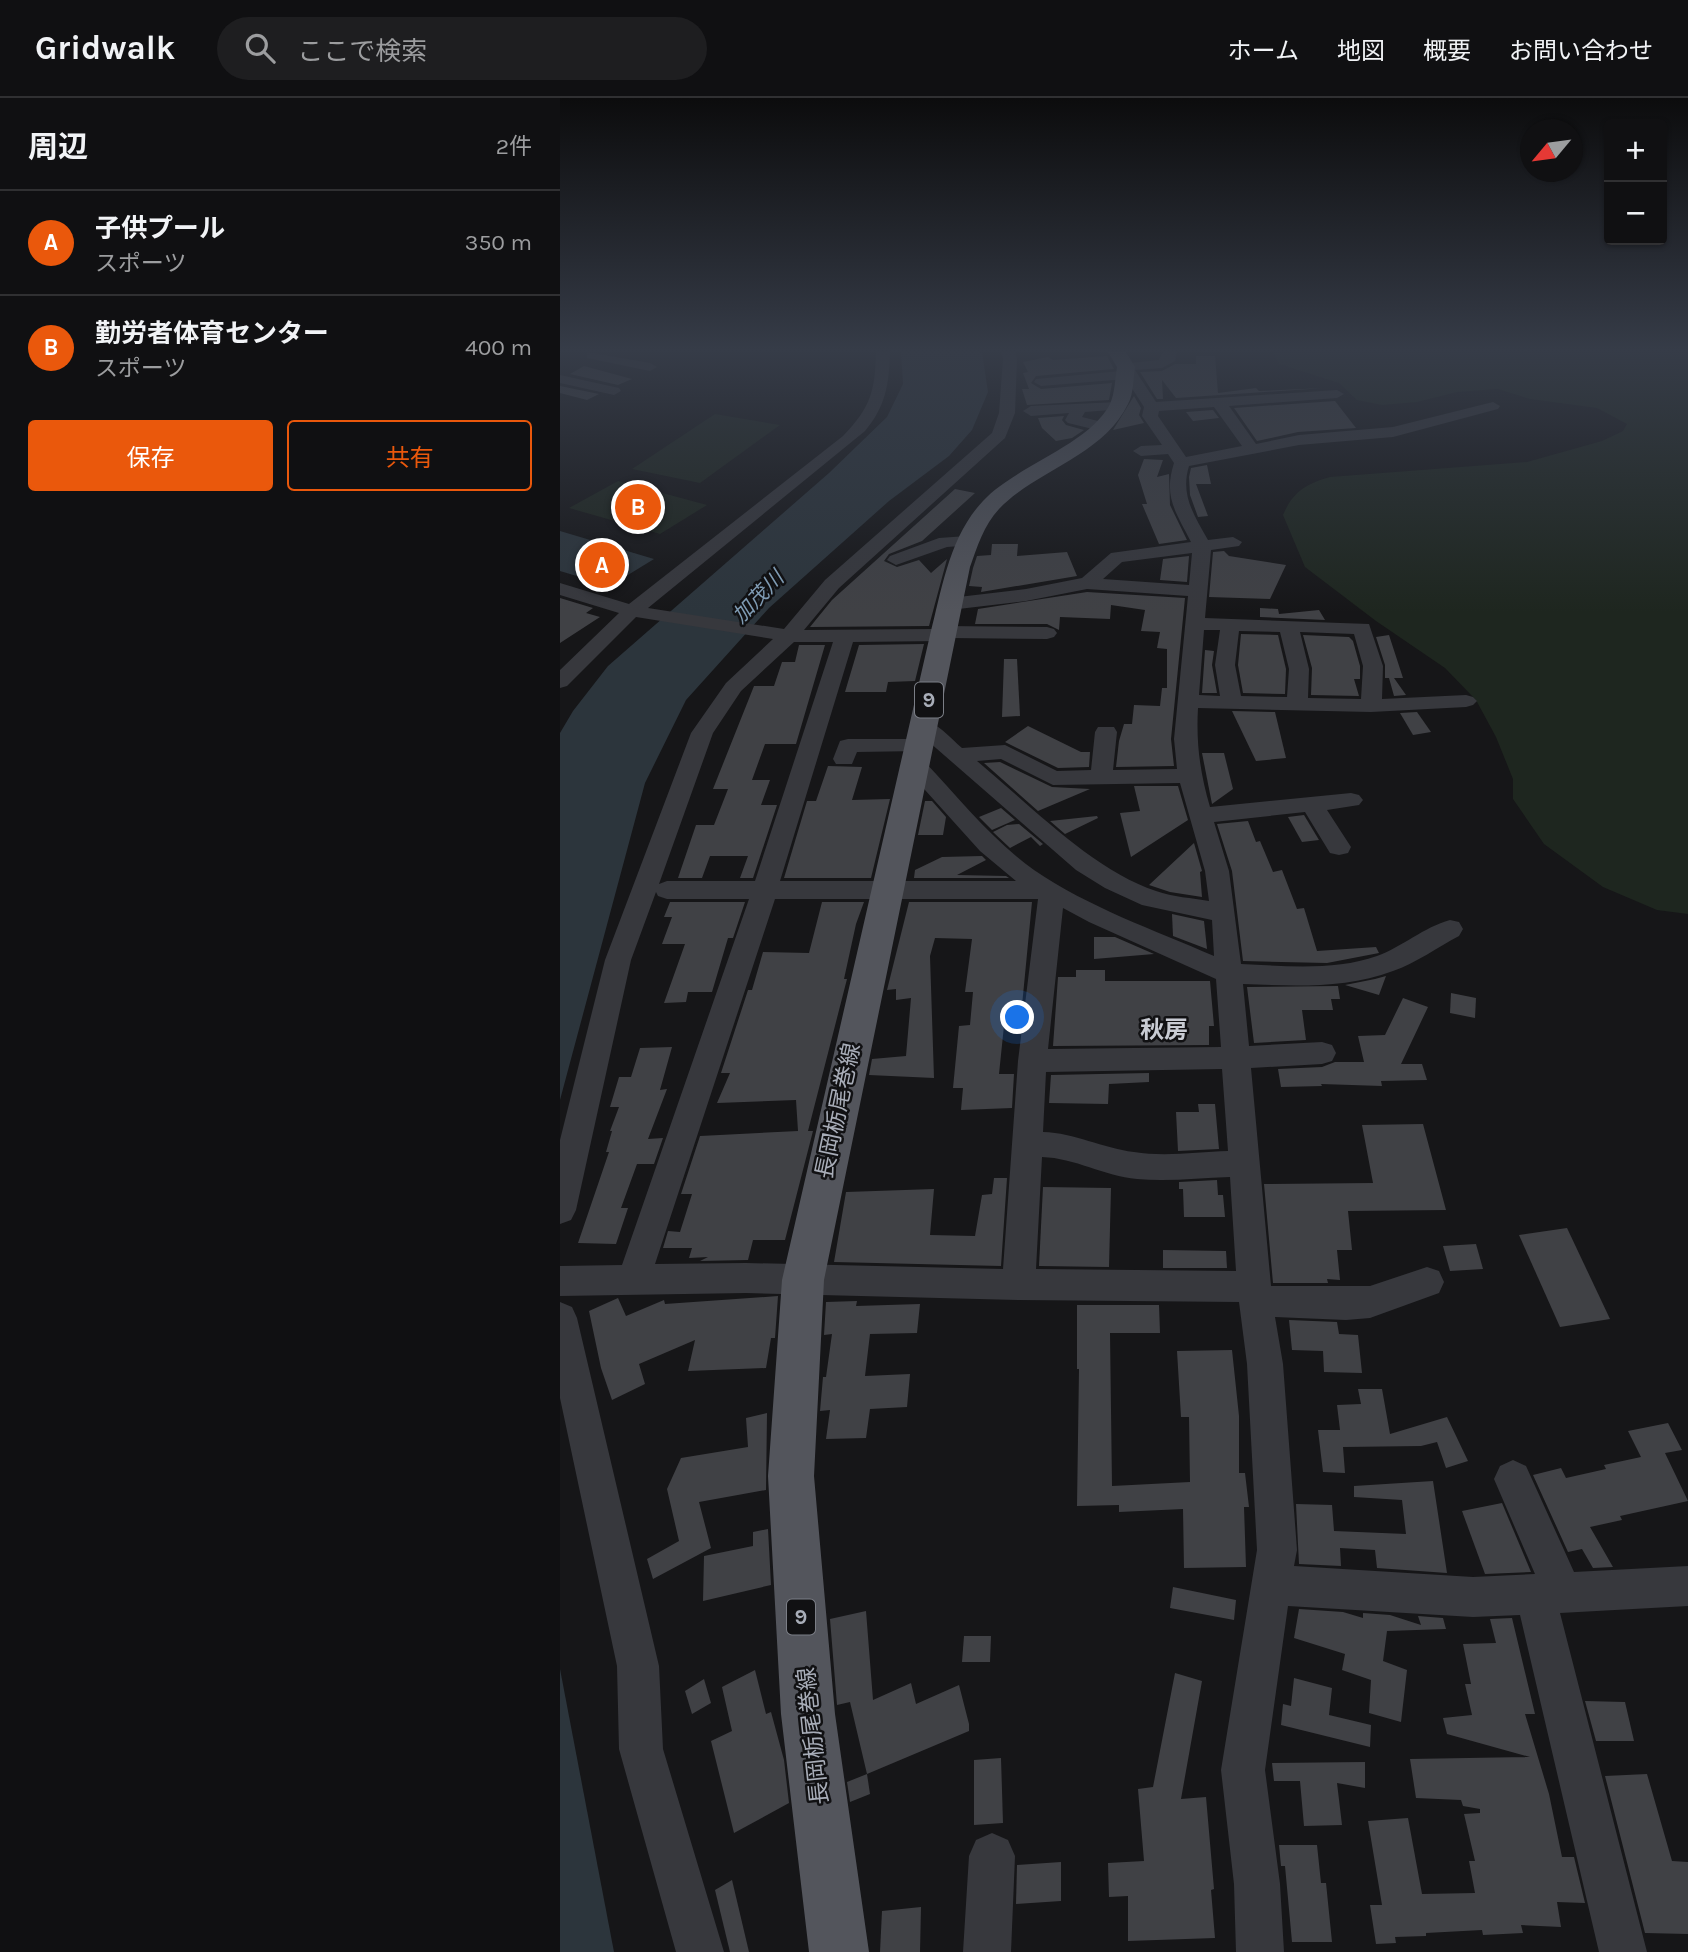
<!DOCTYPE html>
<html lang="ja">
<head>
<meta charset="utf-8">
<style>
	:root { --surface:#101012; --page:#1e1e20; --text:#f1f3f6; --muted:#9c9d9f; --line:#303032; --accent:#ea580c }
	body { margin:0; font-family:Karla,"Noto Sans JP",sans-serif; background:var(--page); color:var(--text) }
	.controls { position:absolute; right:21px; top:21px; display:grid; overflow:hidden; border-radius:7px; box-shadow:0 2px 5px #0004 }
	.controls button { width:63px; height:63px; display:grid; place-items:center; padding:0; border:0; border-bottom:2px solid var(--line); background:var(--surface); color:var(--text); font:35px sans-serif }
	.compass { position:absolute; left:960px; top:21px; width:63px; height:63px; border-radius:50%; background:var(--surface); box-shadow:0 2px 5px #0004; rotate:241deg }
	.you { position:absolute; left:458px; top:920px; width:24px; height:24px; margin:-18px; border:5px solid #fff; border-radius:50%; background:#1a73e8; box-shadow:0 0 0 10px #1a73e833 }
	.badge { display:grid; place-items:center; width:46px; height:46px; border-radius:50%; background:var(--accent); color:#fff; font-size:23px; font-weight:700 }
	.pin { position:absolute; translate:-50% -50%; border:4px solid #fff; box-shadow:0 2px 7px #0006 }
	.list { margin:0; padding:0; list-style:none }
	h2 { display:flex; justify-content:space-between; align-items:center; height:91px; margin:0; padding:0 28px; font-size:30px }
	h2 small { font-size:23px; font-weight:400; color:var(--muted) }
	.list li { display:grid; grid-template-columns:46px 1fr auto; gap:21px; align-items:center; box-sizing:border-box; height:105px; padding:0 28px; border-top:2px solid var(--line) }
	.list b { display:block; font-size:26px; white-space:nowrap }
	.list p { margin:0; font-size:23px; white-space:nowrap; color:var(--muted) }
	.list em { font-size:23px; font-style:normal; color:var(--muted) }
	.actions { display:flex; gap:14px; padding:21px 28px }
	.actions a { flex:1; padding:16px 0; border:2px solid var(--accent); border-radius:7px; text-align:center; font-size:24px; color:var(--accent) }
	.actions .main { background:var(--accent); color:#fff }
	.icon { flex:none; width:38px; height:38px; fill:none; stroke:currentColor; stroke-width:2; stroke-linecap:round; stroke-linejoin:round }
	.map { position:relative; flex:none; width:1128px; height:1854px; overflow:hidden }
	header { display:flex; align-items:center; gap:42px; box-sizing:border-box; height:98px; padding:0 35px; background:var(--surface); border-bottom:2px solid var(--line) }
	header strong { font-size:33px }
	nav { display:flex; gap:38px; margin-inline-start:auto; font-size:24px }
	.search { width:490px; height:63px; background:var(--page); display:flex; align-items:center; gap:18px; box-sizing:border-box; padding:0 24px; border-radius:38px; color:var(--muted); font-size:26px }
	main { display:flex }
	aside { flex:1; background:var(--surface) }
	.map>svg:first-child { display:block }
	.green { fill:#1e261f }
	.water { fill:#2c353c }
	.building { fill:#404145 }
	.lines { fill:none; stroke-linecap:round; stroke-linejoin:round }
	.minor { fill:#37383d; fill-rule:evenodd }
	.major { fill:#53555c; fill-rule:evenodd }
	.labels { text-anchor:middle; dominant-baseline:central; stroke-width:5; stroke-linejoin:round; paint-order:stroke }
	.far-water-label { font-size:21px; font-style:italic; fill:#7f9bb3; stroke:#111113 }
	.shield { fill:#111113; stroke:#7b7e86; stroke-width:2 }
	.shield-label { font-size:21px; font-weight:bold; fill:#a8adb8 }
	.street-label { font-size:23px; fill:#a8adb8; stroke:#111113 }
	.neighbourhood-label { font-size:24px; font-weight:bold; fill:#c9ccd4; stroke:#111113 }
</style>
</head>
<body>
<header>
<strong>Gridwalk</strong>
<div class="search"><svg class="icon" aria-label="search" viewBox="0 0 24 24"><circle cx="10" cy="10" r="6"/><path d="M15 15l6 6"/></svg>ここで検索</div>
<nav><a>ホーム</a><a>地図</a><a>概要</a><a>お問い合わせ</a></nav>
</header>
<main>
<aside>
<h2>周辺<small>2件</small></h2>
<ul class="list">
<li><span class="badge">A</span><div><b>子供プール</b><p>スポーツ</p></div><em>350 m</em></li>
<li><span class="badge">B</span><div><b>勤労者体育センター</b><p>スポーツ</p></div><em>400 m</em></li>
</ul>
<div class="actions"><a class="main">保存</a><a>共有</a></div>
</aside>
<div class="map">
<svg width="1128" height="1854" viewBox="0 0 1128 1854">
	<rect width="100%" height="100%" fill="#161618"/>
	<!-- green -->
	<g class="green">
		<path d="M712 254H1128V816L1097 812 1043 789 984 746 953 701V681L936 639 916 602 885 570 816 523 745 469 723 417C733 394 745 386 770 379L967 364 1042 343 1063 333 1067 326 1037 310 970 301 938 291 897 294 857 304 822 307 797 302 779 285 719 266Z"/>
		<path d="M155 316 220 327 140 385 72 371Z"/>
		<path d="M58 383 147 407 100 436 9 410Z"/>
	</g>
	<!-- water -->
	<g class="water">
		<path d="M341 254H422L428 294 412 332 389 358 329 403 209 510 126 602 85 685 0 1002V635L13 613 48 568 269 375 327 319 343 286Z"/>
		<path d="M0 433 94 461 50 488 0 473Z"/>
		<path d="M0 1571 54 1854H0Z"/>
	</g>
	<!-- building -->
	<g class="building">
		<path d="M547 258 554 271 476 278 471 285 481 291 552 285 549 302 467 307 462 291H469L463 275 468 274 463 264 488 259 493 262Z"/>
		<path d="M636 258H655L658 295 696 290 699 293 764 290 616 300 602 282 603 301H597L580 274 602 273 615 266H636Z"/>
		<path d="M24 268 72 281 58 287 10 276Z"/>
		<path d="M0 288 39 296 27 302 0 295Z"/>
		<path d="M574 298 581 310 579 317 584 325 553 332Z"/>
		<path d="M775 303 796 330 738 334 697 343 674 310Z"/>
		<path d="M653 312 659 320 633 323 626 314Z"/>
		<path d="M504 318 502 322 506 327 524 332 512 340 496 343 482 330 478 320Z"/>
		<path d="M584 361 603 362 597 379 609 376 610 407 627 442 599 446 582 406H587L578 377Z"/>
		<path d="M647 367 651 386H636L648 418 638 419 630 397 629 379 631 370Z"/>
		<path d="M395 391 415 395 362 443 329 456 324 463 337 469 359 462 371 475 387 461 369 528 250 529 272 502Z"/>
		<path d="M432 446H458L457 458 507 454 517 478 421 494 422 489 409 488 413 470 417 458 431 457Z"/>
		<path d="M664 453 669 458 726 467 710 501 649 499 653 454Z"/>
		<path d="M629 458 627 484 600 482 603 461Z"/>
		<path d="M527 494 625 500 611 641 614 668 556 669 559 643 564 626H572L574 607 600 608 602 590H607V551L597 550 600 534 581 533 585 512 551 507 550 521 500 519 499 532 487 526H415L418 511Z"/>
		<path d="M0 500 33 510 26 515 40 519 0 545Z"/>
		<path d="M700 510 718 511 719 516 759 512 765 522 700 519Z"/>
		<path d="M681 536 718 537 726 571 725 596 683 595 678 567Z"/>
		<path d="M743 537 789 539 793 543 800 568V581H794L799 598 751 597 752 570Z"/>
		<path d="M829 537 843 580H834L846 597 834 598 829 580H825V567L816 539Z"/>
		<path d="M364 546 355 583 328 584 326 594H285L299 547Z"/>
		<path d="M239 547H265L236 646H205L192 682H210L201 707H217L193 780H180L188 758H150L142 780H118L136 727H154L168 691H153L194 588H214L222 564H235Z"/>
		<path d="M645 552 654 553 652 567 657 595H642Z"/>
		<path d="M444 561H457L460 618 442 619Z"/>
		<path d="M672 613 715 614 726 660 696 663Z"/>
		<path d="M857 614 871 634 853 637 840 615Z"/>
		<path d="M468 628 521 654H530L529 669 498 670 445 644Z"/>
		<path d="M642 655H664L673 691 652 706Z"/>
		<path d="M440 664 492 689 530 691 478 713 424 665Z"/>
		<path d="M268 668 302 669 292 702 330 701 311 780H224L247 703H256Z"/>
		<path d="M574 688H618L628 722 571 759 560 715 580 713Z"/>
		<path d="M365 703H372L386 719 383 737H358Z"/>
		<path d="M441 710 455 722 432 732 419 719Z"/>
		<path d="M744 717 759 742 742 744 728 719Z"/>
		<path d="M537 718 538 720 505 736 490 723Z"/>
		<path d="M688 723 696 744 700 743 713 774 722 772 737 811 744 810 757 853 816 849 819 855 767 865 683 863 672 773 657 726Z"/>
		<path d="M459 726 483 746 480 748 471 739 450 750 433 734 447 727Z"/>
		<path d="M634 745 642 773 640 774 642 799 610 794 589 787Z"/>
		<path d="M422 758 426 762 397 777 446 778 449 780H354L355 772 382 759Z"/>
		<path d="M110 804H185L173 840H168L152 894H128L126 904 104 905 125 846H102L112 819H104Z"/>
		<path d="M262 804H304L296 826 284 881H287L248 1033H253L225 1142H193L188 1162 140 1163 148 1159 129 1160 132 1150H103L108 1133 120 1134 132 1096H121L140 1038 238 1033 236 1002 157 1005 170 975H161L188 892H192L203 854 249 855Z"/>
		<path d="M349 804H472L461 918H445L439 976H454L452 1010 401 1012 403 990H393L399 928 410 927 413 894H405L412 841 375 840 370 858 374 980 309 977 312 961 346 958 351 900 336 902V891L327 892Z"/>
		<path d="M612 816 644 823 647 851 613 838Z"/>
		<path d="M534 839H555L594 856 534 861Z"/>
		<path d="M516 872H545V883H650L654 928H649V947L493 948 498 879H516Z"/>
		<path d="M826 878 819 897 785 887 815 881Z"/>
		<path d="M778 888 780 901H771L773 912H742L746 942 694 945 687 889Z"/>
		<path d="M891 895 916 900 915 920 890 915Z"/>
		<path d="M843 900 868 909 841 966H862L867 982 821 983 822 988 761 986 762 988 721 989 718 971 762 969 775 964H804L798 938 825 937Z"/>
		<path d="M112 949 100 992 107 991 88 1041 103 1040 94 1066H77L61 1110H68L56 1146 18 1145 49 1054H46L52 1033H50L59 1009H50L59 979H71L80 950Z"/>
		<path d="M589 975V984L549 986 548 1006 489 1005 491 977Z"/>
		<path d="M638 1006H655L659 1051 618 1053 616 1014H639Z"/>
		<path d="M863 1026 886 1112 788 1113 792 1152H777L780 1182 767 1181 768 1185H713L704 1086 813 1085 802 1027Z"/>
		<path d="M434 1080H447L441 1168 274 1164 286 1094 374 1091 370 1137 415 1138 422 1097 432 1096Z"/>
		<path d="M657 1082 658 1097H663L665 1119H624L623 1091H619V1084Z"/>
		<path d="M483 1089 551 1090 549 1169 479 1168Z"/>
		<path d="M1007 1130 1050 1221 1000 1229 959 1137Z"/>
		<path d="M916 1146 923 1171 890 1173 883 1148Z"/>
		<path d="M603 1152 666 1153 667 1170H603Z"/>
		<path d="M218 1198 215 1240H211L206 1270 128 1273 135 1242 79 1266 85 1286 52 1302 41 1270 29 1213 58 1200 66 1218 104 1202 105 1206Z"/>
		<path d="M297 1203 296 1208 360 1206 357 1235 310 1236 305 1278 350 1276 347 1309 310 1311 306 1340 266 1341 270 1312 260 1313 263 1279H266L272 1236 264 1237 266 1204Z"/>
		<path d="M517 1207H599L600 1235H550L552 1388 630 1384 629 1319H621L617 1253 672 1252 679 1318V1375H685L689 1409H684L686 1469 624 1470 623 1411 559 1414V1407L517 1408 519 1271H517Z"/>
		<path d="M729 1222 777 1224 779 1236 798 1237 802 1275 764 1274 763 1253 732 1252Z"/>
		<path d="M798 1291H822L830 1336 887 1319 908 1363 886 1370 877 1344 861 1348 783 1349 785 1375 763 1374 758 1332H780L777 1307 801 1306Z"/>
		<path d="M207 1315 206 1392 139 1404 151 1450 93 1481 87 1461 119 1443 107 1391 121 1360 188 1349 186 1320Z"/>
		<path d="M1108 1325 1122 1352 1105 1355 1128 1403 1060 1418 1062 1422 1030 1429 1053 1469 1033 1470 1022 1451 1008 1454 973 1377 1001 1370 1006 1380 1046 1371 1044 1367 1081 1359 1068 1333Z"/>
		<path d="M873 1383 887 1475 817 1470 815 1452 780 1450 781 1468 739 1466 736 1406 772 1407 774 1433 846 1436 842 1402 794 1399V1388Z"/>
		<path d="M942 1405 971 1474 925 1476 902 1413Z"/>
		<path d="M208 1431 211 1487 143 1503 144 1458 193 1448V1434Z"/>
		<path d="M613 1489 676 1502 674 1522 610 1510Z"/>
		<path d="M739 1511 783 1514 803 1520V1515L830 1517 861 1527 858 1518 883 1520 886 1531 827 1533 823 1563 847 1572 841 1624 809 1615 811 1582 782 1572 785 1556 734 1540Z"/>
		<path d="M306 1513 313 1602 351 1585 356 1606 399 1587 409 1626V1633L307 1676 290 1604 277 1607 270 1521Z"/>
		<path d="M952 1520 975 1616H965L989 1696 1002 1759H1014L1025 1805 997 1804 1001 1829 961 1827 963 1835 923 1837 922 1832 866 1835V1838L835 1839 836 1845 816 1846 810 1807H822L808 1723 848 1720 862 1796 915 1795 909 1763H915L904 1716 920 1715V1711L903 1708 901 1702 856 1700 850 1661 970 1659 887 1636 883 1620 912 1617 905 1586H911L903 1546 936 1545 930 1521Z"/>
		<path d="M404 1538H431L430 1564H402Z"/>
		<path d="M195 1572 206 1616 211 1614 224 1662 229 1705 174 1735 151 1643 172 1633 162 1589Z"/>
		<path d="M615 1575 642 1583 621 1701 646 1699 654 1791 651 1792 655 1840 568 1843V1798L549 1799 548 1765 584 1763 578 1691 593 1689Z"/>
		<path d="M734 1580 772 1590 769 1617 811 1627 810 1649 721 1627 723 1606 731 1608Z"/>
		<path d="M144 1581 151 1605 132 1616 125 1593Z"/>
		<path d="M1025 1603 1065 1604 1074 1643H1036Z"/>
		<path d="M441 1660 443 1725 414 1727V1662Z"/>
		<path d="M805 1664V1690L777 1685 782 1727 744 1728 740 1683H714L712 1665Z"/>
		<path d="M307 1676 310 1696 290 1704 287 1684Z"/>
		<path d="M1087 1676 1112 1763 1128 1764V1836L1085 1835 1045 1678Z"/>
		<path d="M719 1747H757L761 1785H766L772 1844H732L725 1768H721Z"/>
		<path d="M501 1764V1803L456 1806 457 1767Z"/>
		<path d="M172 1782 189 1854H170L155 1792Z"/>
		<path d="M361 1809 360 1854H320L322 1813Z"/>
	</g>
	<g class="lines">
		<!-- minor -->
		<g class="minor">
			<path d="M27 254 90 265 97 269 90 273 32 261 27 260Z"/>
			<path d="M316 254H330C329 286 326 308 305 333L88 510 224 531 265 482 432 335 439 315 443 261 441 254H455L457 261 455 315 445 340 279 490 244 532 375 531 383 528 487 529 494 531 497 535 494 539 487 541 390 540 382 543 293 544 220 783H456L420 753 347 672 344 667 347 662H363C398 699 432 742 474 772 528 809 594 832 654 858L652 822 582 807 545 790 516 772 369 644 367 651 359 653 297 654 292 666H276L273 661 280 643 288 641H365L352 628 355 623C374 619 389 639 402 650L445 647 497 673 531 672 535 634 538 629H554L557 634 553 672 617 671 614 641 628 498 527 491 466 503 390 512 380 506 390 500 466 491 522 480 551 455 631 444C616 414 603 399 614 365L608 356 581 358 573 353 581 348 602 347 582 318 584 309 566 281 481 288 474 284 476 281 561 273 559 269 561 266 599 262 603 254H617L615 263 602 270 575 272 596 304 777 292 784 296 777 300 669 308 696 346 739 337 833 329 933 304 940 308 938 311 833 339 739 347 629 368C620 397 634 417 648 442L673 439 682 444 679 448 651 452 645 520 809 526 823 568 822 601 906 597 913 599 917 603 913 607 906 609 811 614 638 610C636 645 640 675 650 709L791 695 799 697 803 702 799 707 767 712 791 749 788 755 779 757 770 755 745 714 654 724 669 773 681 866C725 868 775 873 817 858 842 849 864 829 890 822L899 824 903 831 899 838C878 849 856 865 833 873 785 891 733 888 683 886L689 948 762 944 772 947 776 955 772 963 762 966 691 970 711 1188H810L867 1169 879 1173 884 1184 879 1195 810 1220 786 1222 715 1219 723 1266 737 1452 734 1468 913 1479 975 1476 934 1381 940 1368 953 1362 966 1368 1014 1474 1128 1468V1508L1000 1515 1087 1854H1039L960 1517 913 1519 728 1508 705 1672 720 1786 724 1854H676L674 1786 661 1672 697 1452 687 1266 679 1204 459 1202 186 1195 0 1198V1168L62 1167 189 801H107L98 798 96 794 71 862 16 1112 11 1122 0 1126V1042L45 862 131 635 166 585 213 541 76 519 7 588 0 590V572L59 515 0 497V485L69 506 283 338C311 309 315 293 316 254ZM654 309 682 348 626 359 598 318 599 313ZM632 455 629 487 543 481 562 464ZM644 532H660L655 567 660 598 639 597ZM679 533 720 534 729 571 727 599 681 598 675 567ZM740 534 794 536 803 568 801 601 748 600 749 571ZM234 544H273L195 783H107L99 786 153 635 181 593ZM441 661 493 687 620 685 645 773 649 803C632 800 613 799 596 793 532 772 469 706 417 663ZM215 801H478L458 963 443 1171 186 1165 95 1166ZM503 810 529 824 656 881 661 949 488 951ZM662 971 668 1053C638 1054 604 1059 574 1054 542 1050 515 1035 483 1034L486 974ZM482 1059C515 1060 544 1078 577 1081 607 1084 639 1080 670 1079L676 1173 476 1171Z"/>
			<path d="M0 277 59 290 61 293 54 297 0 285Z"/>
			<path d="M558 304 563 305 565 308 563 311 525 314 522 319 546 325 549 328 546 331 541 333 508 325 505 322 509 315 471 318 463 313 471 308Z"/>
			<path d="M407 438 416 443 413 447 387 449 336 467 327 462 330 458 379 440Z"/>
			<path d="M0 1204 12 1209 17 1220 99 1568 103 1651 164 1854H116L59 1651 57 1568 0 1300Z"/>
			<path d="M432 1735 448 1742 455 1758 451 1854H403L409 1758 416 1742Z"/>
		</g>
		<!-- major -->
		<path class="major" d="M548 254H566L575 269C573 281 574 295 568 306 543 358 476 372 439 411 424 427 417 449 410 469L264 1182 254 1378 275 1616 309 1854H249L221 1616 208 1378 222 1182 370 537C382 491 389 439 423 403 455 368 529 347 550 306 555 295 555 281 557 269Z"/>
	</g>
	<!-- sky -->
	<linearGradient id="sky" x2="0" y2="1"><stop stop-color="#0c0c0d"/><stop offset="0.49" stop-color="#363c48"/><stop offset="1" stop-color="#363c48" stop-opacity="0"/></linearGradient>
	<rect width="1128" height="514" fill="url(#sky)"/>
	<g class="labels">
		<!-- far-water labels -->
		<g class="far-water-label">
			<text transform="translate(198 499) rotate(-46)">加茂川</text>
		</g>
		<!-- shield labels -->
		<g class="shield">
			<rect x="355" y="584.5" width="28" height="35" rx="5"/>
			<rect x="227" y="1501.5" width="28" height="35" rx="5"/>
		</g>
		<g class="shield-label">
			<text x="369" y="602">9</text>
			<text x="241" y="1519">9</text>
		</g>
		<!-- street labels -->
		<g class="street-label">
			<text transform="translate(278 1013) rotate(-78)">長岡栃尾巻線</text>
			<text transform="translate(253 1638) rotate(-96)">長岡栃尾巻線</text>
		</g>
		<!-- neighbourhood labels -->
		<g class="neighbourhood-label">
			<text x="604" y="932">秋房</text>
		</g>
	</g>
</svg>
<div class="controls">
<button>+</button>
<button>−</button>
</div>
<svg class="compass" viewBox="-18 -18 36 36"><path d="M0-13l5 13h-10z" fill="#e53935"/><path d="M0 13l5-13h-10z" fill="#9c9d9f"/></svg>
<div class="you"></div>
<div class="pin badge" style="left:42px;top:467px">A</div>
<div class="pin badge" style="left:78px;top:409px">B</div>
</div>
</main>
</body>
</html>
